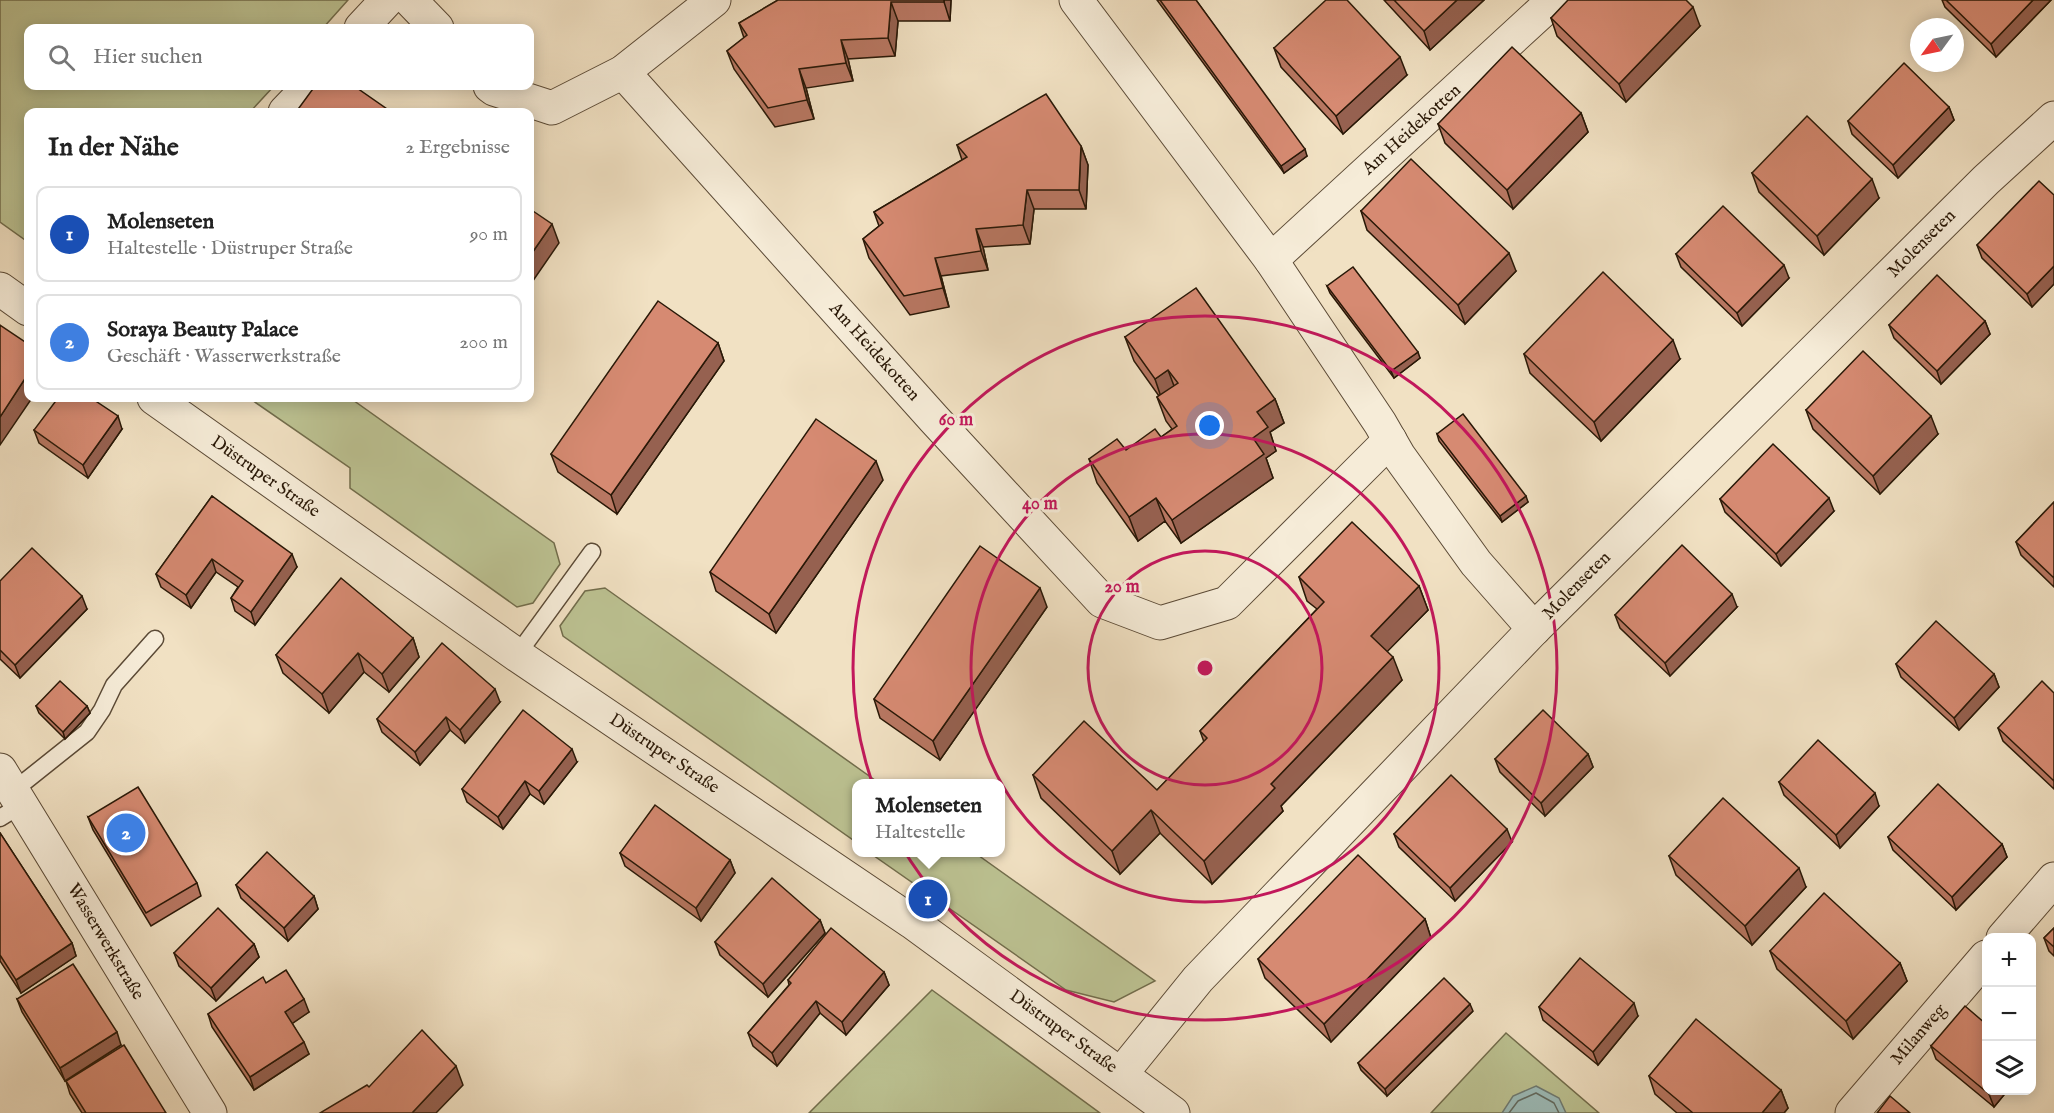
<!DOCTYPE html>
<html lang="de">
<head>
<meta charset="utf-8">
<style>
	:root { --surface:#fff; --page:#f6f6f6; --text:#222; --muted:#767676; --line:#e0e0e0; --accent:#8f2418 }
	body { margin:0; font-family:"IM FELL English",serif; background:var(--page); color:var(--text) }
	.controls { position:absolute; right:18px; bottom:18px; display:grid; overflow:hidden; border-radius:12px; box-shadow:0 3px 15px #0003 }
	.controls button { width:54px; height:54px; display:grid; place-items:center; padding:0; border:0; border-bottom:2px solid var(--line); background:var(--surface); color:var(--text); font:30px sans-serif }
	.compass { position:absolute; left:1910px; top:18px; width:54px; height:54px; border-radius:50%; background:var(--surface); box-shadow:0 3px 15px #0003; rotate:237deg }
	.you { position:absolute; left:1210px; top:426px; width:21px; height:21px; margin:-15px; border:4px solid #fff; border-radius:50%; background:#1a73e8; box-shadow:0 0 0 9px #1a73e833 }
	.badge { display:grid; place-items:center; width:39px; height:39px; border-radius:50%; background:var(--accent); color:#fff; font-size:20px; font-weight:700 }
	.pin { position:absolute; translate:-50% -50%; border:3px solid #fff; box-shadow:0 2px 6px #0006 }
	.popup { position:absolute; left:852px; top:779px; width:153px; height:78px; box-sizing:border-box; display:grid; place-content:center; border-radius:12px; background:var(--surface); filter:drop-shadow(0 2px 4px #0005); font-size:20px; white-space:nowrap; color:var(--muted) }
	.popup b { font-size:22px; color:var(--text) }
	.popup::after { content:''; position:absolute; left:50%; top:100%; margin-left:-12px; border:12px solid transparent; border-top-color:var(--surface) }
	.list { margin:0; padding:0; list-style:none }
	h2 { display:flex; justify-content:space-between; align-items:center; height:78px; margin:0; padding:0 24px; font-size:26px }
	h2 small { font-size:20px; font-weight:400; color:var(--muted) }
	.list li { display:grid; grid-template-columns:39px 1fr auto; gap:18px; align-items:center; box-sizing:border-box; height:96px; margin:0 12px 12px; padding:0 12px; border:2px solid var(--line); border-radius:12px }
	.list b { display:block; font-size:22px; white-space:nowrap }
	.list p { margin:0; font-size:20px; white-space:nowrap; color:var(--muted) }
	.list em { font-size:20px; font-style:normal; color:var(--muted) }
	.icon { flex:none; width:33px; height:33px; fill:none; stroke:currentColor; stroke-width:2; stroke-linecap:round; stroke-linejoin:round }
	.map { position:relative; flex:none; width:2054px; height:1113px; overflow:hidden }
	.search { position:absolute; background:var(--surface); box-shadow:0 3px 15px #0003; left:24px; top:24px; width:510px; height:66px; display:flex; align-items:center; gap:15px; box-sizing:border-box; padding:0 21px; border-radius:12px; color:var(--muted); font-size:22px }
	.panel { position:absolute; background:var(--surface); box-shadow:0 3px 15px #0003; left:24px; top:108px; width:510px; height:294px; border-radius:12px }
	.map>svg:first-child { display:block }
	.green { fill:#bcc292; stroke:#726d4c; stroke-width:1.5 }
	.water { fill:#9cbcb9; stroke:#6e7a72; stroke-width:1.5 }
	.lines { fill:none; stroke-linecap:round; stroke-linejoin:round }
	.shore { stroke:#626a60; stroke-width:1.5 }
	.service-casing { stroke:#5b4a36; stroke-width:19 }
	.minor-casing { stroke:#5b4a36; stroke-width:35 }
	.tertiary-casing { stroke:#5b4a36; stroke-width:35 }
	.service { stroke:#f6ecd8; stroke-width:16 }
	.minor { stroke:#f6ecd8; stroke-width:33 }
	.tertiary { stroke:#f6ecd8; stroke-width:33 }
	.wall { fill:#b87762; stroke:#291807; stroke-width:1.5 }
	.shaded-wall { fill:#966150; stroke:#291807; stroke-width:1.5 }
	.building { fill:#d68a72; stroke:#291807; stroke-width:1.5 }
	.ring { fill:none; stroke:#c2185b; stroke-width:3 }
	.labels { text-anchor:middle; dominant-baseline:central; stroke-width:6; stroke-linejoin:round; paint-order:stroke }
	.street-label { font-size:18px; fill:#291807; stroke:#f6ecd8 }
	.centre { fill:#c2185b; stroke:#f6ecd8; stroke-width:3 }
	.ring-label { font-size:18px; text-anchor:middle; font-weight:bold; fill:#c2185b; stroke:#f6ecd8; stroke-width:6; stroke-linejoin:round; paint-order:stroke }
</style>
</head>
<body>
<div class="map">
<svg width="2054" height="1113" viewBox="0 0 2054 1113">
	<rect width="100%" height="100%" fill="#f1e1c3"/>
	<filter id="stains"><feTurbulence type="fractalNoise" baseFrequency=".00333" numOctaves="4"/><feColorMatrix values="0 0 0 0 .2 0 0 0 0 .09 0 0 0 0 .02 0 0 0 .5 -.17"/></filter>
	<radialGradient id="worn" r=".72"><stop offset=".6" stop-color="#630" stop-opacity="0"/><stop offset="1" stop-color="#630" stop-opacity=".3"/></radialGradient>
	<!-- green -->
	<g class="green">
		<path d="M0 0H348L323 28H28V86H274L250 112H28V242L0 222Z"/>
		<path d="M249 398H350L554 543 560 564 533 603 517 607 350 488V468Z"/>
		<path d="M605 588 879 783 856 784V842L563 636 560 626 585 591Z"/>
		<path d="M870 853H975L1155 981 1114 1002 1066 990Z"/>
		<path d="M932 990 1100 1113H809Z"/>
		<path d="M1506 1033 1599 1113H1431Z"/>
	</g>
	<!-- water -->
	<path class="water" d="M1536 1086 1559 1098 1566 1113H1502L1513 1096Z"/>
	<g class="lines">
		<!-- shore -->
		<path class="shore" d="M1509 1113 1518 1101 1536 1093 1554 1103 1559 1113"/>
		<!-- service casing -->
		<g class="service-casing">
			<g id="service">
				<path d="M517 655 592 552"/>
				<path d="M13 791 87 732 102 710 114 685 155 639"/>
				<path d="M0 818 21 805"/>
			</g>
		</g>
		<!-- minor casing -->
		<g class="minor-casing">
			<g id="minor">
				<path d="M410 0 437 28"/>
				<path d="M1076 0 1271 260 1380 423 1399 456 1476 563 1534 629"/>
				<path d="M361 28 387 0"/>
				<path d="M623 72 934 419 1102 601 1160 623 1227 603 1390 440"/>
				<path d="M490 86 494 89 552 108 623 72 714 0"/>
				<path d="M285 112 310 86"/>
				<path d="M1271 260 1554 0"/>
				<path d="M0 770 210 1113"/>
				<path d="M2003 938 2054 879"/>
				<path d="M1121 1074 1198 979 1534 629 1986 180 2054 118"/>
				<path d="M1852 1113 1986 957"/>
			</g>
		</g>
		<!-- tertiary casing -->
		<g class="tertiary-casing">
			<g id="tertiary">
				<path d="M0 289 28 309"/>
				<path d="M154 398 517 655 912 922 1173 1113"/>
			</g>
		</g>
		<!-- service -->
		<use href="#service" class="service"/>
		<!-- minor -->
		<use href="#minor" class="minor"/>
		<!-- tertiary -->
		<use href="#tertiary" class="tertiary"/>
	</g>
	<!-- wall -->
	<g class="wall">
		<path d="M778 0H951L950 21H898L895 56 848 59 853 81 806 88 814 119 775 127 734 69 727 51 744 38 739 23Z"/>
		<path d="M1157 0H1196L1307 156 1284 173Z"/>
		<path d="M1384 0H1484L1430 50Z"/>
		<path d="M1942 0H2051L1996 57 1945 7Z"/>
		<path d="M1551 18 1700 26 1626 102 1557 36Z"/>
		<path d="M1274 48 1407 75 1343 134 1281 67Z"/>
		<path d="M1949 107 1954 120 1898 178 1852 134 1848 121Z"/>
		<path d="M1581 113 1588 132 1513 209 1445 143 1438 124Z"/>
		<path d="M957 145 1081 146 1088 165 1086 209H1034L1030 244 983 247 988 270 941 276 949 307 910 315 869 258 863 239 879 226 874 212 962 160Z"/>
		<path d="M1752 173 1879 198 1824 255 1759 192Z"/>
		<path d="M2054 195V284L2032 307 1982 258 1977 245Z"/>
		<path d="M1361 211 1516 271 1465 324 1367 230Z"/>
		<path d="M1676 254 1789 278 1742 326 1681 267Z"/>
		<path d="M1327 286 1420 358 1394 378 1330 293Z"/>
		<path d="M1985 321 1990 334 1941 384 1894 338 1889 325Z"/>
		<path d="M1125 337 1275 399 1284 423 1270 432 1276 451 1266 458 1273 478 1181 543 1165 521 1138 541 1097 483 1089 459 1126 450 1161 437 1172 429 1166 421 1157 397 1159 396 1134 361Z"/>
		<path d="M718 343 724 361 617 514 558 472 551 454Z"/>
		<path d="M1524 354 1680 359 1601 441 1530 373Z"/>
		<path d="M1806 410 1938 434 1880 494 1813 429Z"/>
		<path d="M122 429 88 478 39 443 34 430Z"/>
		<path d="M1437 434 1528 502 1502 522 1439 441Z"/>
		<path d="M883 480 776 633 716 591 710 572Z"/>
		<path d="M212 496 297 567 255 625 235 611 231 598 238 587 216 572 191 608 161 587 156 574Z"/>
		<path d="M1720 499 1834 511 1781 566 1725 512Z"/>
		<path d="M2054 502V587L2021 555 2016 542Z"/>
		<path d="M1299 577 1419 586 1428 610 1387 651 1402 680 1281 806 1283 811 1212 884 1160 833 1120 874 1041 798 1033 775 1157 790 1204 742 1200 731 1317 609 1307 601Z"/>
		<path d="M0 581 87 609 20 678 0 659Z"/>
		<path d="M1047 607 940 760 880 718 874 699Z"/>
		<path d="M1737 607 1670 676 1620 628 1615 615Z"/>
		<path d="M413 638 419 657 389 692 364 672 329 713 283 673 276 655Z"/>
		<path d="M1896 664 1994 674 1999 687 1959 730 1901 677Z"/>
		<path d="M2054 693V789L2003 741 1998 728Z"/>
		<path d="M500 702 465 743 450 730 420 765 382 732 377 719Z"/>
		<path d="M36 706H87L90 713 65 739 39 713Z"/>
		<path d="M1588 754 1593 767 1545 816 1500 772 1495 759Z"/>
		<path d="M577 762 544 804 530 794 503 829 467 802 462 789Z"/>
		<path d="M1779 782 1879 806 1840 848 1784 795Z"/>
		<path d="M88 817 197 883 201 896 151 926 93 830Z"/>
		<path d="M0 833 72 943 76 956 21 993 0 961Z"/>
		<path d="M1394 834 1512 842 1455 901 1399 847Z"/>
		<path d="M1888 837 2002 844 2007 857 1956 910 1893 850Z"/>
		<path d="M620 853 730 860 735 873 701 921 625 866Z"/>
		<path d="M1669 856 1806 887 1752 945 1676 875Z"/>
		<path d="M236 885 314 896 318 909 288 941 241 898Z"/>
		<path d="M1425 919 1431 938 1331 1042 1265 978 1258 959Z"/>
		<path d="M820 920 825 933 768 997 720 955 715 942Z"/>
		<path d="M2054 928V956L2049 951 2044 938Z"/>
		<path d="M254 944 259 957 216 1001 179 966 174 953Z"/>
		<path d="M1770 951 1900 963 1907 981 1853 1039 1777 969Z"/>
		<path d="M884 972 889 985 846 1035 820 1013 777 1066 753 1046 748 1033 789 985 788 980Z"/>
		<path d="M266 983 309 1012 292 1023 309 1054 254 1090 212 1027 208 1014Z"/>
		<path d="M17 999 121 1045 65 1081 22 1012Z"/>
		<path d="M1539 1007 1638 1016 1598 1065 1543 1020Z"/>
		<path d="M1473 1011 1387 1096 1361 1070 1358 1063Z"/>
		<path d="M1931 1046 2008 1090 1994 1107 1936 1059Z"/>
		<path d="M1649 1076 1781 1090 1788 1108 1784 1113H1677L1655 1094Z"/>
		<path d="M66 1081 166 1113H82L70 1094Z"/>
	</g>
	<!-- shaded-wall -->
	<g class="shaded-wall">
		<path d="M944 0H951L950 21 944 2Z"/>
		<path d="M1457 0H1484L1430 50 1424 31Z"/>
		<path d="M2033 0H2051L1996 57 1991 44Z"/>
		<path d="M891 2 898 21 895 56 888 38Z"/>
		<path d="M1693 7 1700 26 1626 102 1619 84Z"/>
		<path d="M841 40 848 59 853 81 846 63Z"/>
		<path d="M1400 57 1407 75 1343 134 1336 116Z"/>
		<path d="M799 69 806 88 814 119 807 100Z"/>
		<path d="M1949 107 1954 120 1898 178 1893 165Z"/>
		<path d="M1581 113 1588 132 1513 209 1507 190Z"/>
		<path d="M1081 146 1088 165 1086 209 1079 190Z"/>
		<path d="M1305 149 1307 156 1284 173 1281 166Z"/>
		<path d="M1872 179 1879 198 1824 255 1817 236Z"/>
		<path d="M1027 190 1034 209 1030 244 1023 225Z"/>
		<path d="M552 224 559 243 530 285V256Z"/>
		<path d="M976 229 983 247 988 270 981 251Z"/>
		<path d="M1509 253 1516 271 1465 324 1458 305Z"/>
		<path d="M935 258 941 276 949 307 943 288Z"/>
		<path d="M1784 265 1789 278 1742 326 1737 313Z"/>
		<path d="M2054 266V284L2032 307 2027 294Z"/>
		<path d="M1985 321 1990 334 1941 384 1937 371Z"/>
		<path d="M1673 340 1680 359 1601 441 1594 422Z"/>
		<path d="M718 343 724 361 617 514 611 495Z"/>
		<path d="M1418 352 1420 358 1394 378 1391 371Z"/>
		<path d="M1168 370 1177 394 1163 403 1155 379Z"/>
		<path d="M28 374V398H32L0 445V417Z"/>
		<path d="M1275 399 1284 423 1270 432 1276 451 1266 458 1273 478 1181 543 1172 520 1253 438 1257 412Z"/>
		<path d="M118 416 122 429 88 478 83 465Z"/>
		<path d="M1931 416 1938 434 1880 494 1873 476Z"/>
		<path d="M876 461 883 480 776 633 769 614Z"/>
		<path d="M1526 496 1528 502 1502 522 1500 516Z"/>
		<path d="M1156 498 1165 521 1138 541 1129 517Z"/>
		<path d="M1829 498 1834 511 1781 566 1776 554Z"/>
		<path d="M292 554 297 567 255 625 251 612Z"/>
		<path d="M212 559 216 572 191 608 186 595Z"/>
		<path d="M1419 586 1428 610 1380 659 1371 636Z"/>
		<path d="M1040 588 1047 607 940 760 933 741Z"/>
		<path d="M1732 594 1737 607 1670 676 1665 663Z"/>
		<path d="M82 596 87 609 20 678 15 665Z"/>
		<path d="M413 638 419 657 389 692 382 674Z"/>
		<path d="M358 653 364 672 329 713 322 694Z"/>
		<path d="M1393 657 1402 680 1281 806 1283 811 1212 884 1204 861 1271 784Z"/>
		<path d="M1994 674 1999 687 1959 730 1954 718Z"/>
		<path d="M495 689 500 702 465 743 460 730Z"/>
		<path d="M87 706 90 713 65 739 63 732Z"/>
		<path d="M446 717 450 730 420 765 415 752Z"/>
		<path d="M572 749 577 762 544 804 539 791Z"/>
		<path d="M1588 754 1593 767 1545 816 1541 803Z"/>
		<path d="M525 781 530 794 503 829 498 817Z"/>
		<path d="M1875 793 1879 806 1840 848 1836 835Z"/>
		<path d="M1151 810 1160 833 1120 874 1112 851Z"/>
		<path d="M1507 829 1512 842 1455 901 1450 888Z"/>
		<path d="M2002 844 2007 857 1956 910 1952 897Z"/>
		<path d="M730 860 735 873 701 921 696 908Z"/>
		<path d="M1799 868 1806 887 1752 945 1745 926Z"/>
		<path d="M314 896 318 909 288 941 284 928Z"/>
		<path d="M1425 919 1431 938 1331 1042 1324 1024Z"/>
		<path d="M820 920 825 933 768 997 763 984Z"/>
		<path d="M72 943 76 956 21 993 16 980Z"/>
		<path d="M254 944 259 957 216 1001 211 988Z"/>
		<path d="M1900 963 1907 981 1853 1039 1846 1021Z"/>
		<path d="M884 972 889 985 846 1035 842 1022Z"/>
		<path d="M304 999 309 1012 290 1025 285 1012Z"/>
		<path d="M816 1001 820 1013 777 1066 772 1053Z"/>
		<path d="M1634 1003 1638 1016 1598 1065 1593 1052Z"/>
		<path d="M1470 1004 1473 1011 1387 1096 1385 1089Z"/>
		<path d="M117 1032 121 1045 65 1081 60 1068Z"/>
		<path d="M304 1042 309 1054 254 1090 250 1077Z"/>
		<path d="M456 1066 463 1085 436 1113H412Z"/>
		<path d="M1781 1090 1788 1108 1784 1113H1762Z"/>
		<path d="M1992 1090H2008L1994 1107 1989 1094Z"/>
	</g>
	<!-- building -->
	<g class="building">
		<path d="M778 0H944V2H891L888 38 841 40 846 63 799 69 807 100 768 108 727 51 747 35 739 23Z"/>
		<path d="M1160 0H1196L1305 149 1281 166Z"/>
		<path d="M1326 0H1347L1400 57 1336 116 1274 48Z"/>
		<path d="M1394 0H1457L1424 31Z"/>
		<path d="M1568 0H1686L1693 7 1619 84 1551 18Z"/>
		<path d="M1946 0H2033L1991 44Z"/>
		<path d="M1512 47 1581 113 1507 190 1438 124Z"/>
		<path d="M1904 63 1949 107 1893 165 1848 121Z"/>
		<path d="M315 86H354L387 109 385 112H296Z"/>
		<path d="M1046 94 1081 146 1079 190H1027L1023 225 976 229 981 251 935 258 943 288 904 296 863 239 883 223 874 212 967 157 957 145Z"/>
		<path d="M1807 116 1872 179 1817 236 1752 173Z"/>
		<path d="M1411 159 1509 253 1458 305 1361 211Z"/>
		<path d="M2039 181 2054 195V266L2027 294 1977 245Z"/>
		<path d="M1723 206 1784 265 1737 313 1676 254Z"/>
		<path d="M530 209 552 224 530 256Z"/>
		<path d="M1353 267 1418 352 1391 371 1327 286Z"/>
		<path d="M1603 272 1673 340 1594 422 1524 354Z"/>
		<path d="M1937 275 1985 321 1937 371 1889 325Z"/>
		<path d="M1196 288 1275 399 1257 412 1268 427 1253 438 1264 454 1172 520 1156 498 1129 517 1089 459 1117 439 1126 450 1155 429 1161 437 1177 426 1157 397 1178 383 1168 370 1155 379 1125 337Z"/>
		<path d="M658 301 718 343 611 495 551 454Z"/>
		<path d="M0 325 28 344V374L0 417Z"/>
		<path d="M1863 351 1931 416 1873 476 1806 410Z"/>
		<path d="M58 398H91L118 416 83 465 34 430Z"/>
		<path d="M1463 414 1526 496 1500 516 1437 434Z"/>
		<path d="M816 419 876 461 769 614 710 572Z"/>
		<path d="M1773 444 1829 498 1776 554 1720 499Z"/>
		<path d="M212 496 292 554 251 612 231 598 243 581 212 559 186 595 156 574Z"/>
		<path d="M2054 502V578L2016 542Z"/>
		<path d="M1352 522 1419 586 1371 636 1393 657 1271 784 1275 788 1204 861 1151 810 1112 851 1033 775 1084 721 1157 790 1207 738 1200 731 1324 602 1299 577Z"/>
		<path d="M1682 545 1732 594 1665 663 1615 615Z"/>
		<path d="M980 546 1040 588 933 741 874 699Z"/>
		<path d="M32 548 82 596 15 665 0 650V581Z"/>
		<path d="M341 578 413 638 382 674 358 653 322 694 276 655Z"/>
		<path d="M1936 621 1994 674 1954 718 1896 664Z"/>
		<path d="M442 643 495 689 460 730 446 717 415 752 377 719Z"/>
		<path d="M60 681 87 706 63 732 36 706Z"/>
		<path d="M2042 681 2054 693V781L1998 728Z"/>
		<path d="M523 710 572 749 539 791 525 781 498 817 462 789Z"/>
		<path d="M1543 710 1588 754 1541 803 1495 759Z"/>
		<path d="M1818 740 1875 793 1836 835 1779 782Z"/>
		<path d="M1451 775 1507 829 1450 888 1394 834Z"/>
		<path d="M1938 784 2002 844 1952 897 1888 837Z"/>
		<path d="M138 787 197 883 146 913 88 817Z"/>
		<path d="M1723 798 1799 868 1745 926 1669 856Z"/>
		<path d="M655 805 730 860 696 908 620 853Z"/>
		<path d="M0 833 72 943 16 980 0 955Z"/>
		<path d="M267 852 314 896 284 928 236 885Z"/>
		<path d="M1358 855 1425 919 1324 1024 1258 959Z"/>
		<path d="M772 878 820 920 763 984 715 942Z"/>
		<path d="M1824 893 1900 963 1846 1021 1770 951Z"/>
		<path d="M218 908 254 944 211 988 174 953Z"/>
		<path d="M831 928 884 972 842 1022 816 1001 772 1053 748 1033 791 983 788 980Z"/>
		<path d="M2054 928V947L2044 938Z"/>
		<path d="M1580 958 1634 1003 1593 1052 1539 1007Z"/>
		<path d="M73 964 117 1032 60 1068 17 999Z"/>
		<path d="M286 970 304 999 285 1012 304 1042 250 1077 208 1014 263 977 266 983Z"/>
		<path d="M1444 978 1470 1004 1385 1089 1358 1063Z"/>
		<path d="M1965 1006 1986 1024V1090H1992L1989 1094 1931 1046Z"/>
		<path d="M1696 1019 1781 1090 1762 1113H1693L1649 1076Z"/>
		<path d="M422 1030 456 1066 412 1113H320L367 1085 369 1087Z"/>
		<path d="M124 1045 166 1113H86L66 1081Z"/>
		<path d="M1890 1096 1910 1113H1877Z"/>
	</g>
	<!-- distance rings -->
	<g class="ring">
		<circle cx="1205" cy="668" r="117"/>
		<circle cx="1205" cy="668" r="234"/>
		<circle cx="1205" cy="668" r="352"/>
	</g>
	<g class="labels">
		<!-- street labels -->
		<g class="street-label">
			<text transform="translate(1412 130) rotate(-42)">Am Heidekotten</text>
			<text transform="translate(1922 244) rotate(-45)">Molenseten</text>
			<text transform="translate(874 352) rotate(48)">Am Heidekotten</text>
			<text transform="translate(265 477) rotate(35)">Düstruper Straße</text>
			<text transform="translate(1577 586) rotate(-45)">Molenseten</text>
			<text transform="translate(664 754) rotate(34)">Düstruper Straße</text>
			<text transform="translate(105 942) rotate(59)">Wasserwerkstraße</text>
			<text transform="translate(1063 1032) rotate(36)">Düstruper Straße</text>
			<text transform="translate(1919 1035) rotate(-49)">Milanweg</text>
		</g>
	</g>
	<circle cx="1205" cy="668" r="9" class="centre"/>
	<g class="ring-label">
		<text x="956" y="425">60 m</text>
		<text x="1040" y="509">40 m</text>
		<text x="1122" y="592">20 m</text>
	</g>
	<rect width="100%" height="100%" filter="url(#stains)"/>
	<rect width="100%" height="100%" fill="url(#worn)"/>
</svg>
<div class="controls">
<button>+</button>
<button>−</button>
<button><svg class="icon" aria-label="layers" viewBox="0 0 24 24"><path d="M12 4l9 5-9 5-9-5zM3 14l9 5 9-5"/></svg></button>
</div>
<svg class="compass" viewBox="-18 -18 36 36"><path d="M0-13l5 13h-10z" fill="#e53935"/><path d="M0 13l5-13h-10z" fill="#767676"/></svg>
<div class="you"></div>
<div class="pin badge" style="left:928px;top:899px;background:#1a4fb4">1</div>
<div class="popup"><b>Molenseten</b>Haltestelle</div>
<div class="pin badge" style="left:126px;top:833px;background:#3f7fe0">2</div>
<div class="search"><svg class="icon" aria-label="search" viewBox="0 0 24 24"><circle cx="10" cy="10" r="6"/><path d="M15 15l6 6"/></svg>Hier suchen</div>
<section class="panel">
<h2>In der Nähe<small>2 Ergebnisse</small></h2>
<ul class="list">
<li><span class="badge" style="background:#1a4fb4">1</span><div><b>Molenseten</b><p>Haltestelle · Düstruper Straße</p></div><em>90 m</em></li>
<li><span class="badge" style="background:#3f7fe0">2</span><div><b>Soraya Beauty Palace</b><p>Geschäft · Wasserwerkstraße</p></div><em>200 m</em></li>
</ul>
</section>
</div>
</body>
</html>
